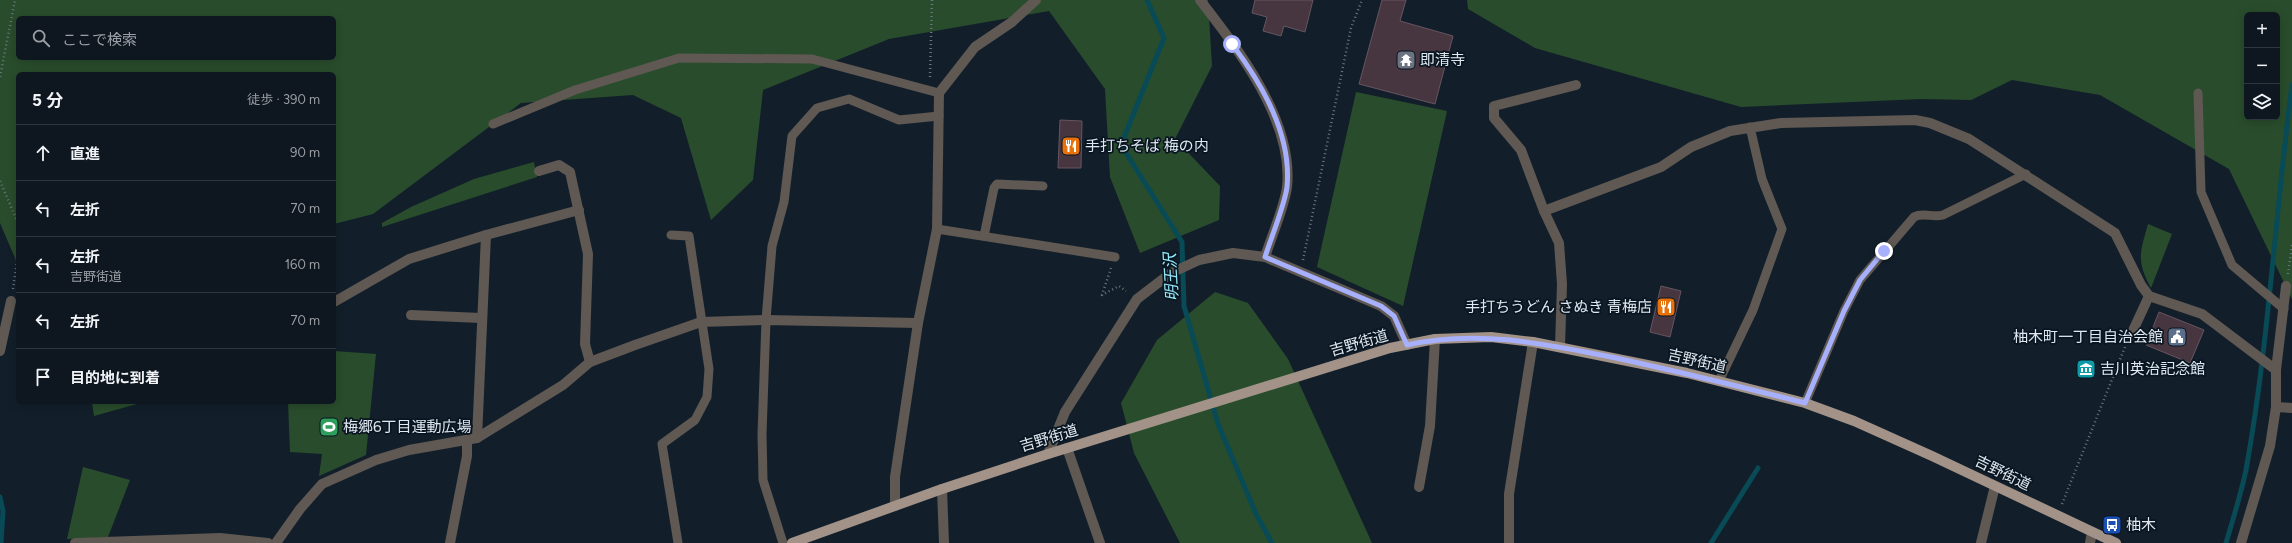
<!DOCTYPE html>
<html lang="ja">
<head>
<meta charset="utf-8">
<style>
	:root { --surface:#0e1720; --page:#1c242d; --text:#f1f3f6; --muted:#9b9fa5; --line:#2e363e }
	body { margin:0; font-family:Figtree,"Noto Sans JP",sans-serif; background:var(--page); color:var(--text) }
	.controls { position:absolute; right:12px; top:12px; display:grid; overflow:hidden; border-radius:6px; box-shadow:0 2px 10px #0003 }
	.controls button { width:36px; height:36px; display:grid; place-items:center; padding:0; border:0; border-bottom:1px solid var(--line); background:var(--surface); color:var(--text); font:20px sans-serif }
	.stop { position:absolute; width:12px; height:12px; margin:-9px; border:3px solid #a7b0fc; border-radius:50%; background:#fff }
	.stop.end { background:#a7b0fc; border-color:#fff; box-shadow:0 1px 4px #0008 }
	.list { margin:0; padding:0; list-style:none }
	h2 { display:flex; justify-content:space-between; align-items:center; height:52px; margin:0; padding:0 16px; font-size:17px }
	h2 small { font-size:13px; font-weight:400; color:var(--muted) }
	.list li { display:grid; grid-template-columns:26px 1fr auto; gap:12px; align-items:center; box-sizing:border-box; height:56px; padding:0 16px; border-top:1px solid var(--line) }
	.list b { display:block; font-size:15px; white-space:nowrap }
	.list p { margin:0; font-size:13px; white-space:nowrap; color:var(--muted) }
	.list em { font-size:13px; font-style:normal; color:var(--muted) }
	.icon { flex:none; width:22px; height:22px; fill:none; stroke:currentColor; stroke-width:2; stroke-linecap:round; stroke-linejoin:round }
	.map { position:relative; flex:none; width:2292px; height:543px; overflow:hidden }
	.search { position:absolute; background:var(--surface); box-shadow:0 2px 10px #0003; left:16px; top:16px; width:320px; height:44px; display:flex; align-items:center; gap:10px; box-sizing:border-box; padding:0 14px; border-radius:6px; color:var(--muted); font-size:15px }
	.panel { position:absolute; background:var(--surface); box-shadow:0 2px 10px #0003; left:16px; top:72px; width:320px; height:332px; border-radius:6px }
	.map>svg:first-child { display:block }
	.green { fill:#294d2c; fill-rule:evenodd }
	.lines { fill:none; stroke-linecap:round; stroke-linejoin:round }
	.stream { stroke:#084a55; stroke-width:5 }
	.building { fill:#473640; stroke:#675560 }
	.path { stroke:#6a757f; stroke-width:2.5; stroke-dasharray:1 3; stroke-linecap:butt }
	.service { stroke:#5f5853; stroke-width:9 }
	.minor { stroke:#5f5853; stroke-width:10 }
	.primary { stroke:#a29288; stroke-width:10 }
	.route { stroke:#a7b0fc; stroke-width:5 }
	.labels { text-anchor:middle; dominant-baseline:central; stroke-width:3.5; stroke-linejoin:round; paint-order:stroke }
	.poi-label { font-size:15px; fill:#dfe8f0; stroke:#091520; text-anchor:start }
	.street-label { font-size:15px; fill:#dfe8f0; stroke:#091520 }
	.water-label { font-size:16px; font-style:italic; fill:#95ebfc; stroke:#091520 }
</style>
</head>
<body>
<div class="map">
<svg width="2292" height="543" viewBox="0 0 2292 543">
	<rect width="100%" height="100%" fill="#121f2a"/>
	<!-- green -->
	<g class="green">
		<path d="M0 0H1208L1212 66 1175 139 1220 186 1219 220 1140 253 1110 177 1105 89 1049 11 889 39 763 90 753 180 711 220 681 118 633 95 521 103 373 214 334 224V74H18V265L0 223ZM18 18H334V58H18Z"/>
		<path d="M1467 0H2292V299L2229 169 2100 95 2012 80 1971 100 1921 99 1741 107 1535 48 1468 9ZM2247 15H2277V117H2247Z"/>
		<path d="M1356 92 1447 111 1403 306 1317 267Z"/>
		<path d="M534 162 537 177 382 227V223L411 207 474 179Z"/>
		<path d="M2148 224 2172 234 2151 288C2136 260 2140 253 2148 224Z"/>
		<path d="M1215 292 1248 303 1288 359 1372 543H1180L1134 453 1121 403 1157 340Z"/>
		<path d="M334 351 376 354 366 455 319 476 322 454 290 452 288 402H334Z"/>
		<path d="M92 402H144L94 416Z"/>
		<path d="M83 467 130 480 108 537 67 539Z"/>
	</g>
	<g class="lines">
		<!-- stream -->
		<g class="stream">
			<path d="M1147 0 1164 38 1121 145 1182 242 1184 306 1218 424 1256 514 1272 543"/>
			<path d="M0 497 3 511 1 543"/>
			<path d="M1711 543 1758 468"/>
			<path d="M2226 543C2233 519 2241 494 2246 470 2269 343 2275 213 2292 85"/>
		</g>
	</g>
	<!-- building -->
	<g class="building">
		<path d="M1255 0H1313L1305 32 1284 26 1281 36 1263 31 1267 17 1252 13Z"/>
		<path d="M1382 0H1406L1400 21 1453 36 1435 104 1359 84Z"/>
		<path d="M1060 120 1082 121 1081 168H1058Z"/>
		<path d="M1661 286 1681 291 1670 337 1650 332Z"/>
		<path d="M2159 312 2204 330 2190 363 2146 345Z"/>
	</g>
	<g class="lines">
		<!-- path -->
		<g class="path">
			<path d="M0 77 15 0"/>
			<path d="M930 77 932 0"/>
			<path d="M0 181 18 223"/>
			<path d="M1303 260 1351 28 1362 0"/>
			<path d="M1111 268 1102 295 1119 286 1126 291"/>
			<path d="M2288 274 2292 245"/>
			<path d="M13 289 18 254"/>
			<path d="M2062 504 2125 347"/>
		</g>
		<!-- service -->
		<g class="service">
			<path d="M2198 93 2201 192 2232 265 2284 309"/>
			<path d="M493 124 575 90 679 58 812 59 939 93"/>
			<path d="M937 229 1115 257"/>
			<path d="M671 235 689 236 709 369 707 397 695 420 662 444 678 543"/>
			<path d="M984 236 994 188 997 184 1043 186"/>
			<path d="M1719 381 1753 310 1782 229 1762 179 1750 127"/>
			<path d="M1805 403 1844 311 1860 280 1914 217C1923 212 1933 218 1943 215L2026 174"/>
			<path d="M783 543 763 480 762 434 766 320 772 246 784 202 792 136 817 108 849 99 899 120 939 116"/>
		</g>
		<!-- minor -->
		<g class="minor">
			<path d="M1200 0C1238 49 1294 121 1287 187 1285 205 1271 238 1265 257"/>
			<path d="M539 171 559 165 570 172 588 254 585 344 590 362"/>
			<path d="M1544 211 1521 150 1494 118V106L1576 85"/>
			<path d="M334 302 409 259 486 235 579 210"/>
			<path d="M411 315 481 318"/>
			<path d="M2130 337 2149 296"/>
			<path d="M1560 347 1562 284 1559 243 1544 211 1661 167 1691 147 1730 131 1781 123 1915 120 1930 123 1969 139 2115 233 2141 285 2149 296 2202 314 2276 370"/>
			<path d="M0 351 11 301"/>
			<path d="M2276 407 2292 408"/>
			<path d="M477 438 486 235"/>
			<path d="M1067 448 1100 543"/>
			<path d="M1048 454 1065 412 1137 299 1171 273 1199 260 1233 253 1265 257 1381 306 1394 316 1407 345"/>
			<path d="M1419 487 1430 426 1435 339"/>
			<path d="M942 489 944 543"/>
			<path d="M895 506V477L918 323 937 229 939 93 975 47 1012 22 1036 0"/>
			<path d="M75 543 220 538 268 543"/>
			<path d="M276 543 300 509 322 484 376 460 409 450 477 438 563 385 590 362 635 345 701 322 766 320 918 323"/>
			<path d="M450 543 467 456V441"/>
			<path d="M1509 543V494L1533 342"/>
			<path d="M1981 543 1995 486"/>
			<path d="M2090 543 2092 532"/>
			<path d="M2241 543 2270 446 2276 407V370L2286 286"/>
		</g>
		<!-- primary -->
		<path class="primary" d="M792 543 942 489 1048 454 1390 348 1435 339 1491 337 1533 342 1687 373 1805 403 1854 421 1932 456 2116 543"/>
	</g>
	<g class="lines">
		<!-- route -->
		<path class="route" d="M1232 44C1262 84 1292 135 1287 187 1285 204 1271 238 1265 257L1381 306 1394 316 1407 345C1478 329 1546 344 1616 358 1680 372 1742 387 1805 403L1844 311 1860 280 1884 251"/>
	</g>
	<!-- icons -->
	<defs>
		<g id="temple-square" transform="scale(1)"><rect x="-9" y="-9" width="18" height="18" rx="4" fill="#6b7280" stroke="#091520"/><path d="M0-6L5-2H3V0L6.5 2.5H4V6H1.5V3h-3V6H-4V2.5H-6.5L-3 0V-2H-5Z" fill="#fff"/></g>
		<g id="restaurant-square" transform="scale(1)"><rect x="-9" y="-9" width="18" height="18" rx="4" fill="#e8710a" stroke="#091520"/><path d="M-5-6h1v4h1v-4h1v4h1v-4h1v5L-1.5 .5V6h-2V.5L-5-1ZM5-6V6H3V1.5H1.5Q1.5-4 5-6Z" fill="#fff"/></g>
		<g id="civic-square" transform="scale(1)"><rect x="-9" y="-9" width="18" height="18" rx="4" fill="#5c6f8a" stroke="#091520"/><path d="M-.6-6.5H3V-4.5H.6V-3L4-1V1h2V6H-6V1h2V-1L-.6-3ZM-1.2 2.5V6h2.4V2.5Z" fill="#fff"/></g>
		<g id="museum-square" transform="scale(1)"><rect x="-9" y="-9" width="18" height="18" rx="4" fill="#0f9aa8" stroke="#091520"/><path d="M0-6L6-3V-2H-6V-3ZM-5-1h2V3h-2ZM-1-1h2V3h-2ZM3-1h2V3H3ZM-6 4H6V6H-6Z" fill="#fff"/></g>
		<g id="stadium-square" transform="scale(1)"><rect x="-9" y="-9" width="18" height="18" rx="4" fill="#2e9e5b" stroke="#091520"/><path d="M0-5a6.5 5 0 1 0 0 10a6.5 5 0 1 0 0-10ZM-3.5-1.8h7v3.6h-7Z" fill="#fff"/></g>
		<g id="bus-square" transform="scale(1)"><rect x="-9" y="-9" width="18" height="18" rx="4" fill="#1a4fb4" stroke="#091520"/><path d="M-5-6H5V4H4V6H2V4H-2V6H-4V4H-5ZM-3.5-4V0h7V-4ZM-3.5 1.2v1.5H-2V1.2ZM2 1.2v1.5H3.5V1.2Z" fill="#fff"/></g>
	</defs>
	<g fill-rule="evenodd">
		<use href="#temple-square" x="1406" y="60"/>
		<use href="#restaurant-square" x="1071" y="146"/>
		<use href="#restaurant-square" x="1666" y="307"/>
		<use href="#civic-square" x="2177" y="337"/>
		<use href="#museum-square" x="2086" y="369"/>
		<use href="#stadium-square" x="329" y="427"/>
		<use href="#bus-square" x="2112" y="525"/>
	</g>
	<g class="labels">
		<!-- poi labels -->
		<g class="poi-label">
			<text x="1420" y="60">即清寺</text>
			<text x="1085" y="146">手打ちそば 梅の内</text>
			<text x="1652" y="307" text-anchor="end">手打ちうどん さぬき 青梅店</text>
			<text x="2163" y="337" text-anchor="end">柚木町一丁目自治会館</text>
			<text x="2100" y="369">吉川英治記念館</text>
			<text x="343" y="427">梅郷6丁目運動広場</text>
			<text x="2126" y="525">柚木</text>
		</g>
		<!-- street labels -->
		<g class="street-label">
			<text transform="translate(1359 343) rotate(-16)">吉野街道</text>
			<text transform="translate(1697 361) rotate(13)">吉野街道</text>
			<text transform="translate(1049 438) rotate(-17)">吉野街道</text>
			<text transform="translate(2003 473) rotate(26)">吉野街道</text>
		</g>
		<!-- water labels -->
		<g class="water-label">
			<text transform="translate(1171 277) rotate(-93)">明王沢</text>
		</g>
	</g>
</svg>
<div class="controls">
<button>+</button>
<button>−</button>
<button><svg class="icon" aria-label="layers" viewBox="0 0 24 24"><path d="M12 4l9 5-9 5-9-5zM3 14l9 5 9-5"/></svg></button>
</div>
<div class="stop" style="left:1232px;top:44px"></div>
<div class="stop end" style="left:1884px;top:251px"></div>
<div class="search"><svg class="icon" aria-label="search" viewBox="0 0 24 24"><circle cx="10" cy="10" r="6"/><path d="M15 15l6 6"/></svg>ここで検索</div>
<section class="panel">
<h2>5 分<small>徒歩 · 390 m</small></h2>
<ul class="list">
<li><svg class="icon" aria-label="ahead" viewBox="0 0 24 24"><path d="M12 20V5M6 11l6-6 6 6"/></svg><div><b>直進</b></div><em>90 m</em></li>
<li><svg class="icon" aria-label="left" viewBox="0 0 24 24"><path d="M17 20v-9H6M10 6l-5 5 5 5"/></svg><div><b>左折</b></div><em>70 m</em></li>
<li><svg class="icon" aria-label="left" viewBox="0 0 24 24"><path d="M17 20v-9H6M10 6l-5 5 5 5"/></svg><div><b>左折</b><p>吉野街道</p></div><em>160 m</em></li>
<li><svg class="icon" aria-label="left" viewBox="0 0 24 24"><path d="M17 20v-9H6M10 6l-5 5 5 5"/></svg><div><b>左折</b></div><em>70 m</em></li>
<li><svg class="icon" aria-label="arrive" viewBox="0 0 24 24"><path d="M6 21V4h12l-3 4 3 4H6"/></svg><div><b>目的地に到着</b></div></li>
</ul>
</section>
</div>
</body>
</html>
